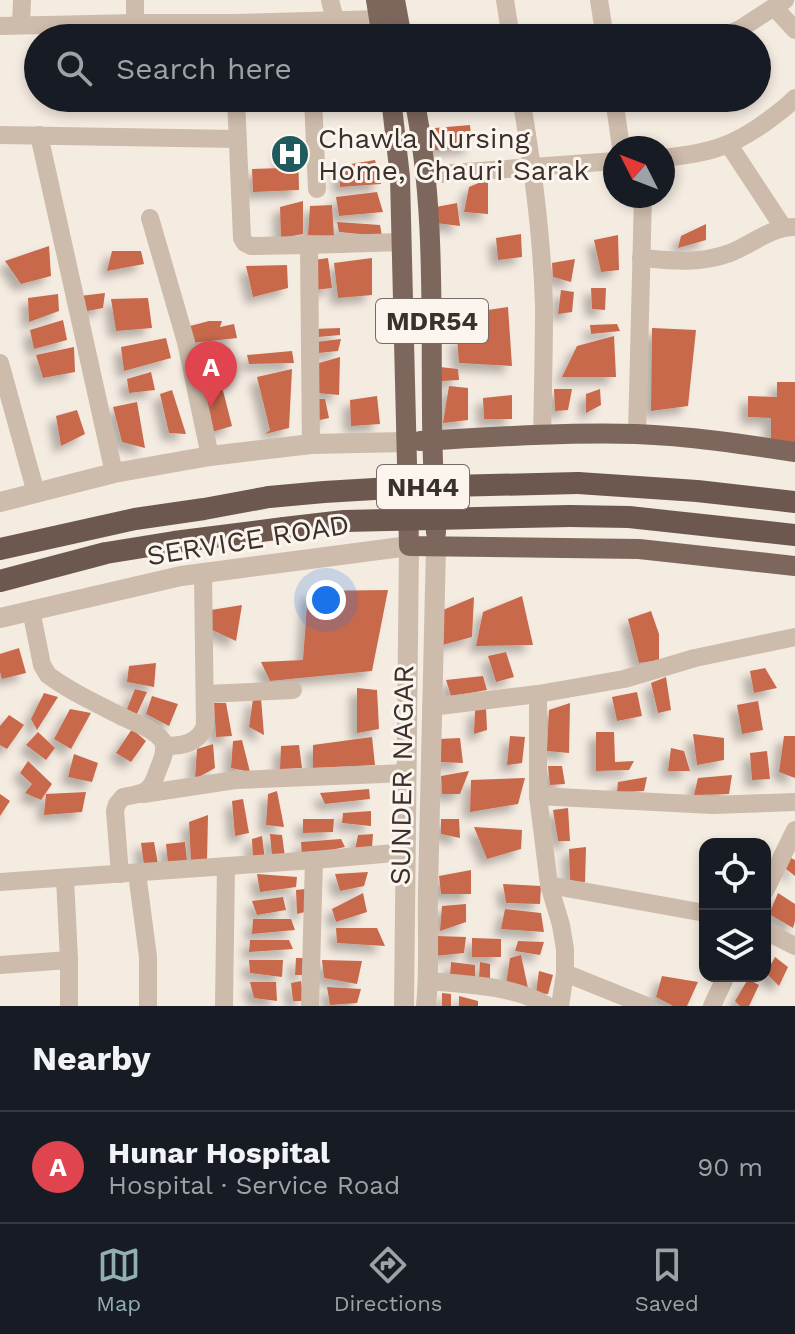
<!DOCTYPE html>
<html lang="en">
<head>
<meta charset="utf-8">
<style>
	:root { --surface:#171b24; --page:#20242c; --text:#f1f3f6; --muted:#9ea1a6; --line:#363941; --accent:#92aeb2 }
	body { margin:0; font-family:"Work Sans",sans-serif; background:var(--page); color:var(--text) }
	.controls { position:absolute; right:24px; bottom:24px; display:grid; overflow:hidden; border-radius:16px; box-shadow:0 4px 12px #0003 }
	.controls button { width:72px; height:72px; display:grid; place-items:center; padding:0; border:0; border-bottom:2px solid var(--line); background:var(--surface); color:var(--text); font:40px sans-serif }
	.compass { position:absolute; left:603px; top:136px; width:72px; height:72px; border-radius:50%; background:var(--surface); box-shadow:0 4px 12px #0003; rotate:312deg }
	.you { position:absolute; left:326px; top:600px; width:28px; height:28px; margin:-20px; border:6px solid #fff; border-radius:50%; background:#1a73e8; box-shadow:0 0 0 12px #1a73e833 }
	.badge { display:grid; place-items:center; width:52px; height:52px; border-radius:50%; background:var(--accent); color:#fff; font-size:26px; font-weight:700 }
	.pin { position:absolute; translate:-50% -66px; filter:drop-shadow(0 2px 4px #0008) }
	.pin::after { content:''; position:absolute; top:42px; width:28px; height:24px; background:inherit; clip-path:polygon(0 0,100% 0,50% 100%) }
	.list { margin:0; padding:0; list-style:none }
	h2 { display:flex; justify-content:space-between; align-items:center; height:104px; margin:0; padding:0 32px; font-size:34px }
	h2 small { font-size:26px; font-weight:400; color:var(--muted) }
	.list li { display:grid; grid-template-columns:52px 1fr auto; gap:24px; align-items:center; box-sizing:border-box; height:112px; padding:0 32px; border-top:2px solid var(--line) }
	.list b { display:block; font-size:30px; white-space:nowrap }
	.list p { margin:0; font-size:26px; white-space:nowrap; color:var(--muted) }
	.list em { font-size:26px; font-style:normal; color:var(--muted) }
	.icon { flex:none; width:44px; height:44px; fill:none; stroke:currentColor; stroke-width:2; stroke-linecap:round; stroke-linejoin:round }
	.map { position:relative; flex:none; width:795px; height:1006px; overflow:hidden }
	.search { position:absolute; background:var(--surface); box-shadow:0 4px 12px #0003; left:24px; right:24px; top:24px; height:88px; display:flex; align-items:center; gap:20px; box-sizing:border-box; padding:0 28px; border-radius:44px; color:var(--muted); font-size:30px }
	.sheet { height:216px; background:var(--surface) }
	nav { display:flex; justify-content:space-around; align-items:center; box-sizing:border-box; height:112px; border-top:2px solid var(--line); background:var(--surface); font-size:22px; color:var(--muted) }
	nav a { display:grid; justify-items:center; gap:4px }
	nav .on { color:var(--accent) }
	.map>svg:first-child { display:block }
	.building { fill:#c8694b; filter:url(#shadow) }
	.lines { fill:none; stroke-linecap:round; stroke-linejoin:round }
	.minor { stroke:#cdbbac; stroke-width:18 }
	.tertiary { stroke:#cdbbac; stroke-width:20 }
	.primary { stroke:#7d675c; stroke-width:20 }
	.trunk { stroke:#6c584f; stroke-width:22 }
	.trunk-bridge { stroke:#6c584f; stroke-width:22 }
	.labels { text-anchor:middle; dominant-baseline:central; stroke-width:6; stroke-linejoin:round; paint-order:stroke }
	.shield { fill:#fbf5ee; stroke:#756b66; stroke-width:2 }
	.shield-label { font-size:26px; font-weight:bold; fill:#3b302b }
	.poi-label { font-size:28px; fill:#3b302b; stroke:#fbf5ee; text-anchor:start }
	.street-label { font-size:28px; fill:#3b302b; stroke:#fbf5ee }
</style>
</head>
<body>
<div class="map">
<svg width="795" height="1006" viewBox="0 0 795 1006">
	<defs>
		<filter id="shadow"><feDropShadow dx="-7" dy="7" stdDeviation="4" flood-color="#0004"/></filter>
	</defs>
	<rect width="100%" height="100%" fill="#f4ebe1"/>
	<!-- building -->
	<g class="building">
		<path d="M470 125 472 147 426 151 424 129Z"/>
		<path d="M298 144 299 190 253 192 252 169 282 168 281 145Z"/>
		<path d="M375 160 381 184 340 187 339 166Z"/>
		<path d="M488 179V214L464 212 469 187Z"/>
		<path d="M377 192 383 212 339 216 336 197Z"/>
		<path d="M303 201V234L281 238 280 207Z"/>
		<path d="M457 203 460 226 436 223V207Z"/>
		<path d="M332 205 334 236 308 235 310 206Z"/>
		<path d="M337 222 380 225 382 236 339 232Z"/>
		<path d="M706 224V240L678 248 681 236Z"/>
		<path d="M521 234 522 257 498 260 496 238Z"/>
		<path d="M618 235 619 270 601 272 594 240Z"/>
		<path d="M49 246 51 276 21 284 5 261Z"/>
		<path d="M112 251H141L144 264 107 271Z"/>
		<path d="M328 258 332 288 314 290V260Z"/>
		<path d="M372 258V295L338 298 334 263Z"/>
		<path d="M575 259 571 282 553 277 552 263Z"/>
		<path d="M287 265 288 288 253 297 246 266Z"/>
		<path d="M591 288H606L605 310 592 309Z"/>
		<path d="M561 290 574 292 572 312 558 314Z"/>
		<path d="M105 293 103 308 87 311 80 296Z"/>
		<path d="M58 294 59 311 29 322 28 298Z"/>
		<path d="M148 298 152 328 116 331 111 299Z"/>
		<path d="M508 307 512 366 459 363 457 338H480L481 311Z"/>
		<path d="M63 320 67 340 34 349 30 330Z"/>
		<path d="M209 321H222L220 327 234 324 237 338 191 343 190 326Z"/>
		<path d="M617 324 620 331 591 334 590 325Z"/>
		<path d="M340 328V335L318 337 314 329Z"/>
		<path d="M652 328 696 330 688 406 651 411Z"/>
		<path d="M614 336 616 377H562L577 346Z"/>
		<path d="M166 338 171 358 124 371 121 347Z"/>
		<path d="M341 339 338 351 318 353 316 342Z"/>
		<path d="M74 347 75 372 43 378 36 355Z"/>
		<path d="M292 351 294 363 249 364 247 355Z"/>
		<path d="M340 357 339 395 318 393 319 363Z"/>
		<path d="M440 367 458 369 459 380 441 381Z"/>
		<path d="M292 369 289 428 265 434 270 430 257 377Z"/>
		<path d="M151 372 155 390 129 393 127 379Z"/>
		<path d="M220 379 232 426 212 432 200 384Z"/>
		<path d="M777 382H795V443H771V418L748 417V396L777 397Z"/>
		<path d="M449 386 468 388V420L443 423Z"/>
		<path d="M554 389H572L568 410 555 411Z"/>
		<path d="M600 389 601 405 586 413V394Z"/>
		<path d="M172 390 186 434 169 433 160 394Z"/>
		<path d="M512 395V419H484L483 398Z"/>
		<path d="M377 396 380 424 351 426 350 400Z"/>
		<path d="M314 399H325L329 418 315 421Z"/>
		<path d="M137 402 145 448 122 442 113 407Z"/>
		<path d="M77 410 85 434 61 446 56 416Z"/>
		<path d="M388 590 372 671 270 681 261 662 303 660 308 591Z"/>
		<path d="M522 596 533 645 476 646 483 612Z"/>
		<path d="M474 597 472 637 442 645 443 610Z"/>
		<path d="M242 605 236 641 210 629 211 610Z"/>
		<path d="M651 611 659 634V660L639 663 628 619Z"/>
		<path d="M19 648 26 673 2 679 0 672V654Z"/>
		<path d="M506 652 514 677 496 682 488 656Z"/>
		<path d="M156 663 154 687 127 682 129 666Z"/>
		<path d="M765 668 777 688 754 693 750 671Z"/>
		<path d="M483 676 487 690 451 696 446 680Z"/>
		<path d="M666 677 671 710 658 713 651 683Z"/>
		<path d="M357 688 377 690 379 729 357 733Z"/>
		<path d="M135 689 147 692 136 716 127 709Z"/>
		<path d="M637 692 642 716 617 721 612 697Z"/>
		<path d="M44 693 58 697 37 730 31 719Z"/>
		<path d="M152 696 178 704 169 726 146 714Z"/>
		<path d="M261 698 264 735 249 727 253 699Z"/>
		<path d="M758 701 763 730 742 734 737 705Z"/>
		<path d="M214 703H226L232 736 216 737Z"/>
		<path d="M570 703 569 753 547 751 549 710Z"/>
		<path d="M486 708 487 730 474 734 475 710Z"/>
		<path d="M70 709 91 713 71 749 54 739Z"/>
		<path d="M9 715 24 725 7 749 0 745V726Z"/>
		<path d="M132 729 146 741 131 762 116 753Z"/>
		<path d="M38 732 55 748 46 760 26 745Z"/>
		<path d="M596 732H614L615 762 634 761 629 770 596 771Z"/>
		<path d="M693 734 724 738V760L697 765Z"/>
		<path d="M510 736 525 737 522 763 507 765Z"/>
		<path d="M784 736H795V778L779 772Z"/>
		<path d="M372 737 375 765 313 768V745Z"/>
		<path d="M460 738 463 763 440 762 439 739Z"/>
		<path d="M242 740 250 772 231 768 233 741Z"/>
		<path d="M213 744 215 768 195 779 197 749Z"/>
		<path d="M299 745 302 768 280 769 281 746Z"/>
		<path d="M671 748 684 751 690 771H668Z"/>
		<path d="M767 751 770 779 752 780 750 753Z"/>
		<path d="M74 754 98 763 92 782 68 777Z"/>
		<path d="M28 761 52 784 41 800 25 793 32 784 20 773Z"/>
		<path d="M548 766H562L565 784 550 785Z"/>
		<path d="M469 771 460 794H442L441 776Z"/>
		<path d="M732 775 729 794 694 795 698 778Z"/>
		<path d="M647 777 644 791 617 792 618 782Z"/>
		<path d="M525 778 518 804 470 812 471 780Z"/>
		<path d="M369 789 370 799 325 804 320 793Z"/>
		<path d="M277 791 284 827 266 825 268 794Z"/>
		<path d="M86 792 82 812 44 815 46 794Z"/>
		<path d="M0 794 10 801 0 816Z"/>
		<path d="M243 799 249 833 235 836 232 801Z"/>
		<path d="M568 808 570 841H558L553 810Z"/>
		<path d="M371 811V826L342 823 343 813Z"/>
		<path d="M208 815 207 861H191L189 822Z"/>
		<path d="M303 819H334L333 832 303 833Z"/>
		<path d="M441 819H459L460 838 441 834Z"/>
		<path d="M474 827 522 830 521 849 487 859Z"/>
		<path d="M270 834 282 835 285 857 272 856Z"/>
		<path d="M373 834 372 847 355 850 358 835Z"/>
		<path d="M262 836 265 860 253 859 252 839Z"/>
		<path d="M341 839 345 847 302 856 301 842Z"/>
		<path d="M154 842 158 864 144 865 141 843Z"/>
		<path d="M185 842 187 861 168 863 166 844Z"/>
		<path d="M586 847 585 882 570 881 569 849Z"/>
		<path d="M791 858 795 860V876L786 869Z"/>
		<path d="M471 870V894H441L439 876Z"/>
		<path d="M368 872 364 886 340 891 335 874Z"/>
		<path d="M257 874 297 877 296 887 260 892Z"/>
		<path d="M503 884 541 886 540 904 506 903Z"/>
		<path d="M305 889V912L297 914 296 890Z"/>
		<path d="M363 893 367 912 336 922 332 909Z"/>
		<path d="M778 893 795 904V921L793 928 769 914Z"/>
		<path d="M283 897 286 910 257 915 252 901Z"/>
		<path d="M466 904V922L440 931 442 906Z"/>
		<path d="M505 909 541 913 544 932 501 929Z"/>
		<path d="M253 919H291L295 930 252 934Z"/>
		<path d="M336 928H377L385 946 337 943Z"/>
		<path d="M437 936 466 937 464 953 434 956Z"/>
		<path d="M472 938 501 939V957H472Z"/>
		<path d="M250 940H289L293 949 249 952Z"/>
		<path d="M518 941 544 942 540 955 515 951Z"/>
		<path d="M521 955 528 988 506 985 510 958Z"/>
		<path d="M775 957 788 967 779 986 766 973Z"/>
		<path d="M296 958H303L305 975H295Z"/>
		<path d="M249 960H283L282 977 250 973Z"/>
		<path d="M322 960 362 961 357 984 324 978Z"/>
		<path d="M451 962 475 965V977L450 976Z"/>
		<path d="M480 962 490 964V982L479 978Z"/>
		<path d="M539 971 553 975 548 994 536 993Z"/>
		<path d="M662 976 698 982 687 1006H673L656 997Z"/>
		<path d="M748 979 759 985 749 1006H740L735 1001Z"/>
		<path d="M301 981 304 1001H293L291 983Z"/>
		<path d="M250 982H276L277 1001 254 998Z"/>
		<path d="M327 987 361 989 357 1003 330 1005Z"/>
		<path d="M442 993 451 994V1006H442Z"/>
		<path d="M459 996 478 1001V1006H459Z"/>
	</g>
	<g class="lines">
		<!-- minor -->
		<g class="minor">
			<path d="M330 0 335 20"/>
			<path d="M505 0 511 38"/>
			<path d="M599 0 605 38"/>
			<path d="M774 7 795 30"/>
			<path d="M135 23V0"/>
			<path d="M21 25 22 0"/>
			<path d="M0 26 135 23H234L380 19"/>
			<path d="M720 38 740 29 785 0"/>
			<path d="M236 98 242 238 245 243 251 246 309 245"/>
			<path d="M313 98 317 189"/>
			<path d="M521 98C533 167 542 236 544 306 544 349 543 392 542 435"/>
			<path d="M614 98 621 148"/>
			<path d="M0 135 237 139"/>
			<path d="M39 135 114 473"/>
			<path d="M729 145 783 227"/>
			<path d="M663 158C709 153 733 147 770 119 779 112 788 106 795 98"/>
			<path d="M425 175 615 161"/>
			<path d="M150 218 186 342 210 456"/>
			<path d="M641 258C673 261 700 264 730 253 753 244 770 227 795 227"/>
			<path d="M0 363 36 493"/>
			<path d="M637 434 643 196"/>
			<path d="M311 444 309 245 401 242"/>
			<path d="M31 610 42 665 48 675C71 692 99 705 125 718 137 724 154 729 162 740 168 749 161 762 158 770 150 794 145 793 123 797L117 804 115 811 120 874"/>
			<path d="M206 694 293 690"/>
			<path d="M538 694V796L549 885 561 925 565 949V973L560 1006"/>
			<path d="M431 707 538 694 624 679 695 658 795 637"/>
			<path d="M164 746C182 746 198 744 205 726L203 573"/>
			<path d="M143 794 235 780 407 773"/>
			<path d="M538 796 712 805 795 802"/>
			<path d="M137 873 148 957V1006"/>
			<path d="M65 878 69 960"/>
			<path d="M0 882 314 860 406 852"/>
			<path d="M549 885 705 913"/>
			<path d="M765 891 795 830"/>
			<path d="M765 931 795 946"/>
			<path d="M0 965 69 960V1006"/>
			<path d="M565 973 647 1006"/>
			<path d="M429 981C468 985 513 985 548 1006"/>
			<path d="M224 1006 226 866"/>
			<path d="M310 1006 314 860"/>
			<path d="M712 1006 726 976"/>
		</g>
		<!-- tertiary -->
		<g class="tertiary">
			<path d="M0 502 114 473 210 456 311 444 406 442"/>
			<path d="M0 618 181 576 409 546 404 1006"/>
			<path d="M426 1006C430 967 427 929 428 890 431 775 433 660 436 546"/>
		</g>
		<!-- primary -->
		<g class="primary">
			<path d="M376 0 382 38"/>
			<path d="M395 0 402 38"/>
			<path d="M391 98 400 177 409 546 639 549 795 566"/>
			<path d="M414 98C435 201 431 306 432 410 432 451 434 492 436 533"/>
			<path d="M420 441C492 437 564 432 636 434 689 436 743 444 795 452"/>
		</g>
		<!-- trunk -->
		<g class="trunk">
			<path d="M578 483 697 491 795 502"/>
			<path d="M570 516 629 517 795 535"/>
			<path d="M0 549 135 519 204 509 269 497"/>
			<path d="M0 581 106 553 174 542 284 528"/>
		</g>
		<!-- trunk-bridge -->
		<g class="trunk-bridge">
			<path d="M269 497 324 492 408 487 578 483"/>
			<path d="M284 528 344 521 570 516"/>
		</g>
	</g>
	<!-- icons -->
	<defs>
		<g id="hospital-disc" transform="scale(2)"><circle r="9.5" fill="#1f5a5e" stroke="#fbf5ee"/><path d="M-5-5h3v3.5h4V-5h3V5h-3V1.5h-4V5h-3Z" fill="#fff"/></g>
	</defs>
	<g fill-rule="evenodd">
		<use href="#hospital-disc" x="290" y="154"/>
	</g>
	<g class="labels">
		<!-- shield labels -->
		<g class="shield">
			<rect x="376" y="299" width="112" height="44" rx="6"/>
			<rect x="377" y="465" width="92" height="44" rx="6"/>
		</g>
		<g class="shield-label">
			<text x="432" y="321">MDR54</text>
			<text x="423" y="487">NH44</text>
		</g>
		<!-- poi labels -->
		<g class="poi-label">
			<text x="318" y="138">Chawla Nursing<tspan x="318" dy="32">Home, Chauri Sarak</tspan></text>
		</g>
		<!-- street labels -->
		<g class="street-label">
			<text transform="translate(248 540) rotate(-9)">SERVICE ROAD</text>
			<text transform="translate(402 775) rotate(-89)">SUNDER NAGAR</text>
		</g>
	</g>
</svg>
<div class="controls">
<button><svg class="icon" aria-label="locate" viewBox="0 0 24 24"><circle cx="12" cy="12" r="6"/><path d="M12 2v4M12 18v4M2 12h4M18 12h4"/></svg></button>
<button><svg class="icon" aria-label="layers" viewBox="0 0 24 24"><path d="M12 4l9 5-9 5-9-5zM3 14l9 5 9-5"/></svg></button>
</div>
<svg class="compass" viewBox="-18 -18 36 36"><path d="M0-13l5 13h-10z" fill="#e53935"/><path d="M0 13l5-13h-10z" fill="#9ea1a6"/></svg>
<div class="you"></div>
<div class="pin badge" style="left:211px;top:407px;background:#e0444e">A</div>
<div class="search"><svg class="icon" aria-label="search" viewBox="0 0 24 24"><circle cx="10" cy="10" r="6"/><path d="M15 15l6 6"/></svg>Search here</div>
</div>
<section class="sheet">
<h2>Nearby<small></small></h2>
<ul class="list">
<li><span class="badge" style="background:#e0444e">A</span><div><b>Hunar Hospital</b><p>Hospital · Service Road</p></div><em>90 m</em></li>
</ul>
</section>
<nav>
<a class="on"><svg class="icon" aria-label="map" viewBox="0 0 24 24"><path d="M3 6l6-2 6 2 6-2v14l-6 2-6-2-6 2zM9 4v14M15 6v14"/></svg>Map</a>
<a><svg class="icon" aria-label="directions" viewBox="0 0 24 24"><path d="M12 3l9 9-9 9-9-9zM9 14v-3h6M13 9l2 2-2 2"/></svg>Directions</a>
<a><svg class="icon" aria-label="saved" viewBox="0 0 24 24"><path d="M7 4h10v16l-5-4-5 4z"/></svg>Saved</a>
</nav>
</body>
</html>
